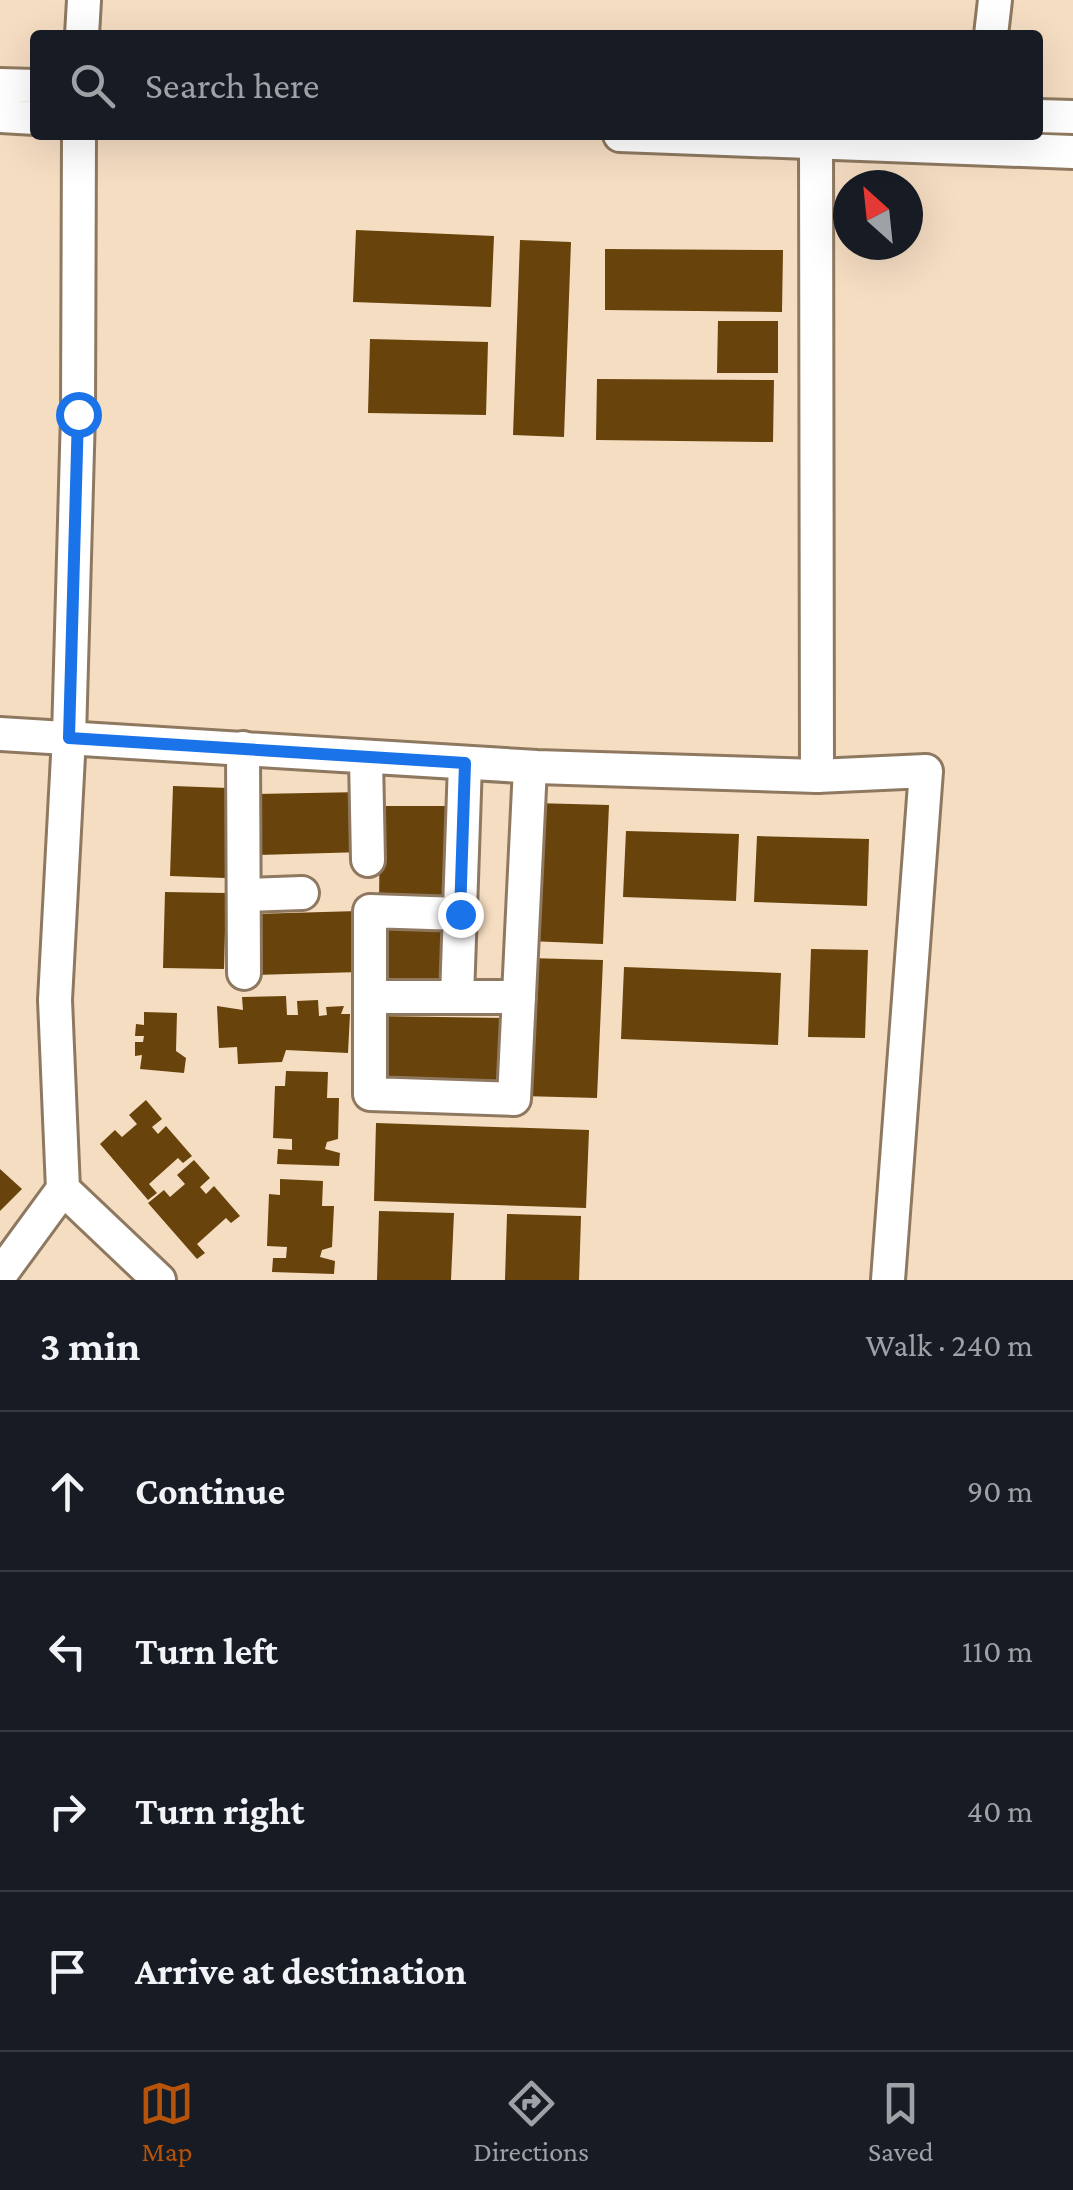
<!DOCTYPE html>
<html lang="en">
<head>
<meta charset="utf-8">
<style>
	:root { --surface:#171b24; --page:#242831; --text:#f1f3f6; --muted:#9ea1a6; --line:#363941; --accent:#b45309 }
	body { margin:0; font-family:"Crimson Pro",serif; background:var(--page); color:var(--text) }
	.compass { position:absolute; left:833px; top:170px; width:90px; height:90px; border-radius:50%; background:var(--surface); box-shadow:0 10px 40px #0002; rotate:333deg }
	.stop { position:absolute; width:30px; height:30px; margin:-22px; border:8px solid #1a73e8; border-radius:50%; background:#fff }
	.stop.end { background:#1a73e8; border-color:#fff; box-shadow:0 2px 10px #0008 }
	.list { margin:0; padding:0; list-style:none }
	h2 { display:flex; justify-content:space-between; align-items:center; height:130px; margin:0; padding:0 40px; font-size:42px }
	h2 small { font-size:32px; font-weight:400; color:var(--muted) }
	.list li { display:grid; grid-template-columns:65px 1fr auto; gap:30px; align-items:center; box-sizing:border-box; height:160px; padding:0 40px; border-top:2px solid var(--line) }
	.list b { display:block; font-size:38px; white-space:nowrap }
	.list em { font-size:32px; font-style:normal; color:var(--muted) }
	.icon { flex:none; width:55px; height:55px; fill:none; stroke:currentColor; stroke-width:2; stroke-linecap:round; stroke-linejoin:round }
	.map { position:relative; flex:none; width:1073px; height:1280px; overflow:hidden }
	.search { position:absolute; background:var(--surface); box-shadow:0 10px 40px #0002; left:30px; right:30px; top:30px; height:110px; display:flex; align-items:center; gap:25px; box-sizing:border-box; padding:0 35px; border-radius:10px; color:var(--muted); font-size:38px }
	.sheet { height:770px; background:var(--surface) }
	nav { display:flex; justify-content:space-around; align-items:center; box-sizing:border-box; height:140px; border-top:2px solid var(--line); background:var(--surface); font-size:28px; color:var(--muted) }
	nav a { display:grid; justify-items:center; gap:5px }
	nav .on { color:var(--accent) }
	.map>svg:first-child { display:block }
	.building { fill:#68430b }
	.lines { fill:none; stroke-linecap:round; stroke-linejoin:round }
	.minor-casing { stroke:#8e7960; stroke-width:38 }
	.minor { stroke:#fff; stroke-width:32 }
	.route { stroke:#1a73e8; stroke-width:12 }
</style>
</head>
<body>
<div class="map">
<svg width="1073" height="1280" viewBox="0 0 1073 1280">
	<rect width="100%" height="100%" fill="#f5ddc2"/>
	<!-- building -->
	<g class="building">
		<path d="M356 230 494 236 491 307 353 302Z"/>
		<path d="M520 240 571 242 564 437 513 435Z"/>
		<path d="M605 249 783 250 782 312 605 310Z"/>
		<path d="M718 321H778V373H717Z"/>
		<path d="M370 339 488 342 486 415 368 413Z"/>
		<path d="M597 379 774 380 773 442 596 440Z"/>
		<path d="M173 786 228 788 225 878 170 876Z"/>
		<path d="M363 792 364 852 258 855 256 794Z"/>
		<path d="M534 803 609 805 603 944 528 941Z"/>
		<path d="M380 806H452L451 905H379Z"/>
		<path d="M626 831 739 834 736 901 623 897Z"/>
		<path d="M757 836 869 839 867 906 754 902Z"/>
		<path d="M165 892 226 893 224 969 163 968Z"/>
		<path d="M358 911 360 972 253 975 252 914Z"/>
		<path d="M451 920V990L378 991V921Z"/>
		<path d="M811 949 868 950 865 1038 808 1037Z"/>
		<path d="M528 958 603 960 597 1098 522 1096Z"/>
		<path d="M624 967 781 973 778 1045 621 1039Z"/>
		<path d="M286 996 287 1015H298L297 1001 318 1000 319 1016 327 1015 326 1007 344 1006 341 1014H350L348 1053 286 1050 282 1062 238 1064 237 1047 219 1048 217 1006 243 1010 242 997Z"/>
		<path d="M144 1012 177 1013 176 1051 186 1058 184 1073 140 1069 142 1055 135 1056V1042H143L144 1036H135L136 1024 144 1025Z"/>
		<path d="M375 1016 506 1018 505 1098 373 1095Z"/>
		<path d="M286 1071 328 1072 327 1098H339L338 1139 327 1142 325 1149 340 1153 339 1166 277 1164 278 1149 292 1150V1139L273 1138 275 1086H285Z"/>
		<path d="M146 1100 162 1119 152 1127 158 1134 166 1126 192 1156 183 1163 178 1158 149 1184 157 1193 148 1200 100 1144 115 1130 122 1137 137 1124 129 1115Z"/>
		<path d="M376 1123 589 1130 586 1208 374 1201Z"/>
		<path d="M194 1160 210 1178 200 1187 206 1194 214 1186 240 1216 231 1223 226 1218 197 1244 205 1253 197 1259 148 1203 164 1190 170 1197 185 1184 177 1175Z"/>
		<path d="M0 1169 22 1189 0 1211Z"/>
		<path d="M280 1179 323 1181 322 1206H334L332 1247 322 1250 320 1257 335 1261 334 1274 272 1272 273 1258H286L287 1247 267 1246 269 1194 280 1195Z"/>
		<path d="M379 1211 454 1213 451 1280H377Z"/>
		<path d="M507 1214 581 1216 579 1280H505Z"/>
	</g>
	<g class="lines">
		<!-- minor casing -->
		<g class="minor-casing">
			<g id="minor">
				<path d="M82 35 84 0"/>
				<path d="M991 35 995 0"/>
				<path d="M0 85 35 86"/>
				<path d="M0 116 35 118"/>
				<path d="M1038 116 1073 117"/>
				<path d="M620 135 1073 152"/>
				<path d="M0 734 537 767 817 776 816 135"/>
				<path d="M243 748 244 973"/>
				<path d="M366 758 368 860"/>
				<path d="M817 776 926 771 888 1280"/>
				<path d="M244 895 302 893"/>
				<path d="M460 914 370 911V1094L514 1099 530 767"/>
				<path d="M370 997H519"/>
				<path d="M457 997 465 763"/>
				<path d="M63 1189 159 1280"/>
				<path d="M0 1275 63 1189 55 1000 69 737 78 414 79 135"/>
			</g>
		</g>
		<!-- minor -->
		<use href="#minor" class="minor"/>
	</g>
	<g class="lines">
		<!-- route -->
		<path class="route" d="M78 414 69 738 465 763 460 914"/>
	</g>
</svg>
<svg class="compass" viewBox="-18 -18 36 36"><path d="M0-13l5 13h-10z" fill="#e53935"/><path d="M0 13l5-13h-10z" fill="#9ea1a6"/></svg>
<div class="stop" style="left:78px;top:414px"></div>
<div class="stop end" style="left:460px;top:914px"></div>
<div class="search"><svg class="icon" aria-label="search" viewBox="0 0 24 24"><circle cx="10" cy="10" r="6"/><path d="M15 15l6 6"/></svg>Search here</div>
</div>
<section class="sheet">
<h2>3 min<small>Walk · 240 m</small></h2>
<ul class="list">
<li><svg class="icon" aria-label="ahead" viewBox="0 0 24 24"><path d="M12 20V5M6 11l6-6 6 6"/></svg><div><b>Continue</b></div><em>90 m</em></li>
<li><svg class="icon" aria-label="left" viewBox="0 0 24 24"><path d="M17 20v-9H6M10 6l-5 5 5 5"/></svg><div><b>Turn left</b></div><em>110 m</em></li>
<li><svg class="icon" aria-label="right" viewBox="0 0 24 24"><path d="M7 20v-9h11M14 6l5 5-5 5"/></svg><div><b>Turn right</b></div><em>40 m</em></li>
<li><svg class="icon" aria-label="arrive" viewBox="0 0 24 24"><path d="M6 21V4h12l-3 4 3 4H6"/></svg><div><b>Arrive at destination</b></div></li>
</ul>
</section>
<nav>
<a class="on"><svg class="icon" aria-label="map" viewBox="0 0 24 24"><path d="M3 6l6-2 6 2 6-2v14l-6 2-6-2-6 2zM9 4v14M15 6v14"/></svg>Map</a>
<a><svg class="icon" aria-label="directions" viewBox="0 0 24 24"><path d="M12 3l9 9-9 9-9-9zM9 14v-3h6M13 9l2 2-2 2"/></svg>Directions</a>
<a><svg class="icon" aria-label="saved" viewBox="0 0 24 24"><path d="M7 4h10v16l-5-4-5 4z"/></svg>Saved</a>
</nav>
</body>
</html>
